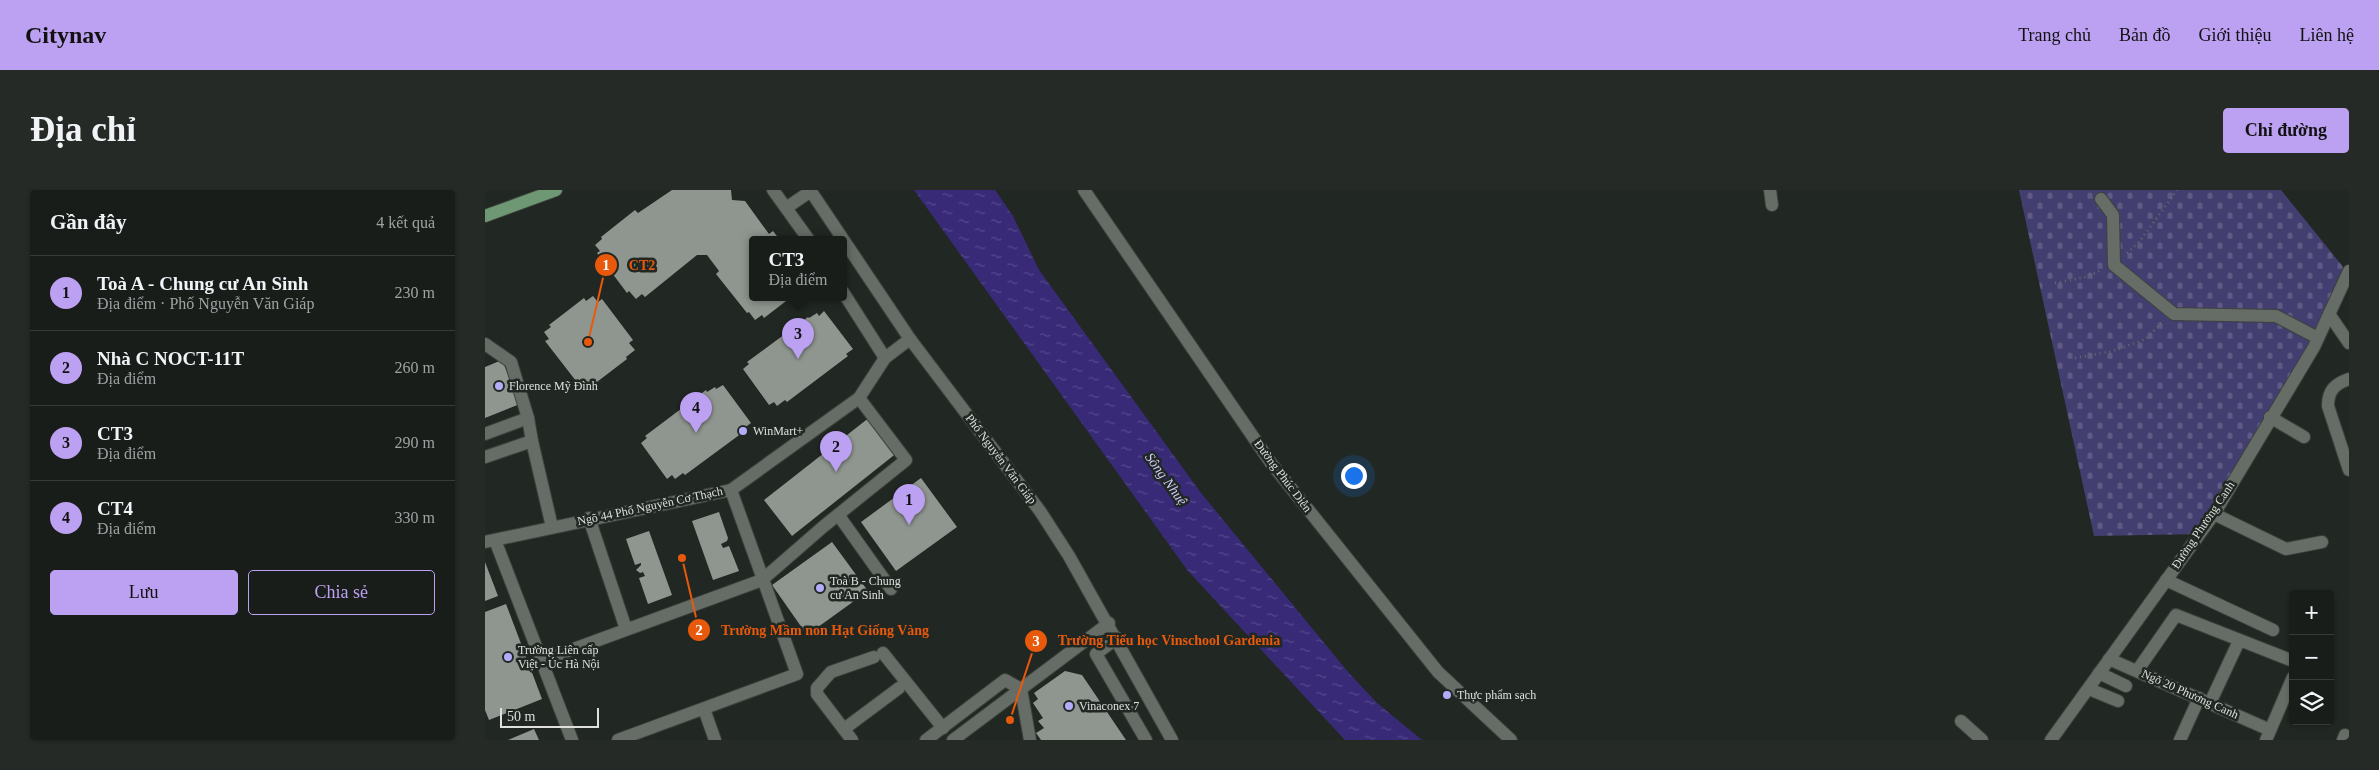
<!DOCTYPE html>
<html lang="vi">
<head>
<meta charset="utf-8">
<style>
	:root { --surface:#191d1a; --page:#262a27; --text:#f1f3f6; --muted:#9fa2a2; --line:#373b39; --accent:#bca0f2 }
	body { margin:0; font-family:"Times New Roman",serif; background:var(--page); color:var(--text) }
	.controls { position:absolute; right:15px; bottom:15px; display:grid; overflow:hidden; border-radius:5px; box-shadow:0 1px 4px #0004 }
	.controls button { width:45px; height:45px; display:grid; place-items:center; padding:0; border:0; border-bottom:1px solid var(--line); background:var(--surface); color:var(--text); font:25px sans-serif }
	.scale { position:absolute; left:15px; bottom:12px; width:99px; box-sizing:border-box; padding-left:5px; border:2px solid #dde0dd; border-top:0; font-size:14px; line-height:18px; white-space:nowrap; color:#dde0dd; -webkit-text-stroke:4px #212722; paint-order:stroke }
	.you { position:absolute; left:868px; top:285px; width:18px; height:18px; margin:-12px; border:4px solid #fff; border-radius:50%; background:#1a73e8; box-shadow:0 0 0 8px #1a73e833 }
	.badge { display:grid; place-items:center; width:32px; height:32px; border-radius:50%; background:var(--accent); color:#111; font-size:16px; font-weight:700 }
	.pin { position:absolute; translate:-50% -41px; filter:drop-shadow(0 1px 2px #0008) }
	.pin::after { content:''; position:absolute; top:26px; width:18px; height:15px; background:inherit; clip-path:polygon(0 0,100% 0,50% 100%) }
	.popup { position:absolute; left:264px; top:46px; width:98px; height:65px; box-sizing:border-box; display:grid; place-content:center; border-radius:5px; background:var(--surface); filter:drop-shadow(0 1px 4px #0005); font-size:16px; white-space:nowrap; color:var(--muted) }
	.popup b { font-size:19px; color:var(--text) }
	.popup::after { content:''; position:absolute; left:50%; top:100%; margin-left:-10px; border:10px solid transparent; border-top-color:var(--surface) }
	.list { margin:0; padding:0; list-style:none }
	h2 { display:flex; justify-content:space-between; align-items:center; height:65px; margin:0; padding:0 20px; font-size:21px }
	h2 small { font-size:16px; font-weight:400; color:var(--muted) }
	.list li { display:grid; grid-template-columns:32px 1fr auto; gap:15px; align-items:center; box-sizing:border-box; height:75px; padding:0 20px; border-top:1px solid var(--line) }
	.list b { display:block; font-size:19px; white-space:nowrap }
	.list p { margin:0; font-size:16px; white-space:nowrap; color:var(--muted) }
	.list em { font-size:16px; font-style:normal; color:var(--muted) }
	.actions { display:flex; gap:10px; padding:15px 20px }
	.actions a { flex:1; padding:11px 0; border:1px solid var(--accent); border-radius:5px; text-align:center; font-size:18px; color:var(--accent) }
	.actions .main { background:var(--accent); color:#111 }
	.icon { flex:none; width:28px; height:28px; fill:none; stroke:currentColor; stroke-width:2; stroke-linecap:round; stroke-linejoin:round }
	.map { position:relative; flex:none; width:1864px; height:550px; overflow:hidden; border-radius:5px }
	header { display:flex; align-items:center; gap:30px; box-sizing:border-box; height:70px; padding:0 25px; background:var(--accent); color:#111 }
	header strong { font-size:24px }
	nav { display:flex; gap:28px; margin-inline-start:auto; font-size:18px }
	.intro { display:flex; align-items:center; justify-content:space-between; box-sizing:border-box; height:120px; padding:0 30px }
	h1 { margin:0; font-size:35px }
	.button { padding:12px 22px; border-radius:5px; background:var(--accent); color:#111; font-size:18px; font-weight:700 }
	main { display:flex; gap:30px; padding:0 30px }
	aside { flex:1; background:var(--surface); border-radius:5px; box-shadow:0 1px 4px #0004 }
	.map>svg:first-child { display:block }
	.cemetery { fill:url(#cemetery-stones) }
	.water { fill:url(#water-ripples) }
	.building { fill:#8f968f }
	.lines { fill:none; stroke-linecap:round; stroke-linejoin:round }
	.minor-casing { stroke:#3d423d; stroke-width:14 }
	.major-casing { stroke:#3d423d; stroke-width:14 }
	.path { stroke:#676c68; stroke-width:2.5; stroke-dasharray:1 4; stroke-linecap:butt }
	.minor { stroke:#666d66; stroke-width:12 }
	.major { stroke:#6e9873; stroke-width:12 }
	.poi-dot { fill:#b3adf9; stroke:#212722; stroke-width:2 }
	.labels { text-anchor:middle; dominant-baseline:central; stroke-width:5; stroke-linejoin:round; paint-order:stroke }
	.poi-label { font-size:12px; fill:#dde0dd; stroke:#212722; text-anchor:start }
	.street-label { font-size:12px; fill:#dde0dd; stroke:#212722 }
	.water-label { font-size:14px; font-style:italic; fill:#d0cefc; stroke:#212722 }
	.leader { fill:none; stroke:#e8590c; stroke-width:2 }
	.callout-dot { fill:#e8590c; stroke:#212722; stroke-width:2 }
	.mark-label { font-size:15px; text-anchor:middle; font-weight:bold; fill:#fff }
	.callout-label { font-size:14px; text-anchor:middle; font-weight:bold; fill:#e8590c; stroke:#212722; stroke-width:5; stroke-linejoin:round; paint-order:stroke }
</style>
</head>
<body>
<header>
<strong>Citynav</strong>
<nav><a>Trang chủ</a><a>Bản đồ</a><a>Giới thiệu</a><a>Liên hệ</a></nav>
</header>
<div class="intro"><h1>Địa chỉ</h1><a class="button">Chỉ đường</a></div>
<main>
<aside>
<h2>Gần đây<small>4 kết quả</small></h2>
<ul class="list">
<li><span class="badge">1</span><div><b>Toà A - Chung cư An Sinh</b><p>Địa điểm · Phố Nguyễn Văn Giáp</p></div><em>230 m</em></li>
<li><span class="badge">2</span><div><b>Nhà C NOCT-11T</b><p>Địa điểm</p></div><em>260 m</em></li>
<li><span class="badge">3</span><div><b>CT3</b><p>Địa điểm</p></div><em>290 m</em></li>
<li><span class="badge">4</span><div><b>CT4</b><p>Địa điểm</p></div><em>330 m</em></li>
</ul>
<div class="actions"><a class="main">Lưu</a><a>Chia sẻ</a></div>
</aside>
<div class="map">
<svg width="1864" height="550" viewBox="0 0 1864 550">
	<defs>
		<pattern id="cemetery-stones" width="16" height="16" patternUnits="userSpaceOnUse" patternTransform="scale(1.25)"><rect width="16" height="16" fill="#433e70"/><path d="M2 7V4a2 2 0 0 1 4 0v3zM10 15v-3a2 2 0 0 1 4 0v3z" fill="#5e5a84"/></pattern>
		<pattern id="water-ripples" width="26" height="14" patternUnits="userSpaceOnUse" patternTransform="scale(1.25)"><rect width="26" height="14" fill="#392a78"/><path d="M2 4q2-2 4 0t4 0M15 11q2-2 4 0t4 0" fill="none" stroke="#55498b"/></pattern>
	</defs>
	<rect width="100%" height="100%" fill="#212722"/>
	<!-- cemetery -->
	<path class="cemetery" d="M1534 0H1796L1863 83 1833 148 1715 344 1609 346Z"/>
	<!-- water -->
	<path class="water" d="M429 0H510L528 26 554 80 716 303 863 482 892 513 937 550H860L703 381Z"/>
	<!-- building -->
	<g class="building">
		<path d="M187 0H246L247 10 260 11 284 44 288 41 295 50H268V108H305L279 128 277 125 270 130 264 122 262 123 231 84 234 81 222 65H212L160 107 157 104 151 109 144 101 142 103 112 63 115 61 110 55 117 49 116 47 150 20 153 23Z"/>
		<path d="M108 106 113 112 117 109 148 150 144 153 150 160 141 167 142 169 108 195 106 192 99 197 93 189 91 191 60 151 64 149 59 142 66 137 64 135 99 108 101 111Z"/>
		<path d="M339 121 368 159 361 164 363 166 302 212 300 210 292 216 289 212 284 215 258 179 264 174 262 172 323 127 324 128 332 123 334 126Z"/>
		<path d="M17 170 35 214 0 228V177Z"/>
		<path d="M238 195 266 233 259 238 261 240 200 285 198 283 190 289 187 285 182 289 156 253 162 248 160 246 221 200 222 202 230 197 231 199Z"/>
		<path d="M385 227 413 262 307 346 279 310Z"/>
		<path d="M436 288 472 337 411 381 376 332Z"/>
		<path d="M234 322 243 348 242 351 236 354 238 358 244 356 254 381 228 390 207 331Z"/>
		<path d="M164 341 187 405 163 414 154 388 160 386 158 382 155 383 151 380 156 375V373L150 375 141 349Z"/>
		<path d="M347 352 383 401 322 445 287 395Z"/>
		<path d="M0 372 13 406 0 411Z"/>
		<path d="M21 414 57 509 4 530 0 520V422Z"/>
		<path d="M580 481 597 485 641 550H556L551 543 559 538 553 531 558 528 548 513 553 509 549 503Z"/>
		<path d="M49 539 54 550H23Z"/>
	</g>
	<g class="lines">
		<!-- minor casing -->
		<g class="minor-casing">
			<g id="minor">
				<path d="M288 0 324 50"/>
				<path d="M325 0 425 149 555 321 584 366 687 550"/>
				<path d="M599 0 786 273 953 482 1026 550"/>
				<path d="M1285 0 1287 15"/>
				<path d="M1616 9 1628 25 1629 75 1689 124 1791 126 1833 148"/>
				<path d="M301 18 326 1"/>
				<path d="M358 102 400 168"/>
				<path d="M1844 124 1864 153"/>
				<path d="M0 154 26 172 43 228 47 251"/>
				<path d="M1864 189C1850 194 1843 200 1843 216L1864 280"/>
				<path d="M1785 227 1819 247"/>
				<path d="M0 244 43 228"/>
				<path d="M0 267 47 251 67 337"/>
				<path d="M1729 324 1801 359 1837 352"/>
				<path d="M354 326 406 399"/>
				<path d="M104 328 141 439"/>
				<path d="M10 350 87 550"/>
				<path d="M0 352 246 300 374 208 400 168 425 149"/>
				<path d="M1681 390 1788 440"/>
				<path d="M632 448 611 464 661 550"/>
				<path d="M398 463 458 538"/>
				<path d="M1624 469 1785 540"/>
				<path d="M56 471 277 390 339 336 421 270 374 208"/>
				<path d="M1652 481 1691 425 1808 471"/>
				<path d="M1614 483 1641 496"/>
				<path d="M536 499 545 550"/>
				<path d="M1604 499 1633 511"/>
				<path d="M1725 513 1754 451"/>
				<path d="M219 519 230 550"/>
				<path d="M1476 531 1497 550"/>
				<path d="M359 539 414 498"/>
				<path d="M133 550 312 484 246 300"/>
				<path d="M367 550 332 504V498L346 482 389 467"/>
				<path d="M441 550 520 490 536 499"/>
				<path d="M468 550 624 433"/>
				<path d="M1566 550 1729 324 1829 157 1864 81"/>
				<path d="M1695 550 1714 508"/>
				<path d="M1781 550 1808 487"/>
				<path d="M1858 550 1860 545"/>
			</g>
		</g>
		<!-- major casing -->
		<g class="major-casing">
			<path id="major" d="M0 26 71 0"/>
		</g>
		<!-- path -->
		<g class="path">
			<path d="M1642 63 1655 51 1692 0"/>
			<path d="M1570 93 1601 87 1617 80"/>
			<path d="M1590 168 1628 161 1661 149 1678 131"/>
		</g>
		<!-- minor -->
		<use href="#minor" class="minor"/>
		<!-- major -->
		<use href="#major" class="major"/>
	</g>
	<!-- markers -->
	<g class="poi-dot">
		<circle cx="14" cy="196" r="5"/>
		<circle cx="258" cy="241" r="5"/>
		<circle cx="335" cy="398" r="5"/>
		<circle cx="23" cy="467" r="5"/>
		<circle cx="962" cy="505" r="5"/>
		<circle cx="584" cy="516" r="5"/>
	</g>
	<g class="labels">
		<!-- poi labels -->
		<g class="poi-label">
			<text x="24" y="196">Florence Mỹ Đình</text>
			<text x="268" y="241">WinMart+</text>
			<text x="345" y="391">Toà B - Chung<tspan x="345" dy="14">cư An Sinh</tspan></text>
			<text x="33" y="460">Trường Liên cấp<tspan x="33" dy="14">Việt - Úc Hà Nội</tspan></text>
			<text x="972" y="505">Thực phẩm sạch</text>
			<text x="594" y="516">Vinaconex 7</text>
		</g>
		<!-- street labels -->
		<g class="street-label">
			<text transform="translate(516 269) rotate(53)">Phố Nguyễn Văn Giáp</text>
			<text transform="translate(798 286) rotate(53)">Đường Phúc Diễn</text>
			<text transform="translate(165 316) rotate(-12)">Ngõ 44 Phố Nguyễn Cơ Thạch</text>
			<text transform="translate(1718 335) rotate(-56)">Đường Phương Canh</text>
			<text transform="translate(1705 504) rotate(24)">Ngõ 20 Phương Canh</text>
		</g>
		<!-- water labels -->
		<g class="water-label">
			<text transform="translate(681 289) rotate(54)">Sông Nhuệ</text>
		</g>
	</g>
	<!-- callouts -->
	<path class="leader" d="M103 152L121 75M197 368L214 440M525 530L551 451"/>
	<g class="callout-dot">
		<circle cx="103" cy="152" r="5"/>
		<circle cx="197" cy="368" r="5"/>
		<circle cx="525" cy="530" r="5"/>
		<circle cx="121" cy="75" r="12"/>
		<circle cx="214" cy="440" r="12"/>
		<circle cx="551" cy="451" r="12"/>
	</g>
	<g class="mark-label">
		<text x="121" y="80">1</text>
		<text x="214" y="445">2</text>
		<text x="551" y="456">3</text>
	</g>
	<g class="callout-label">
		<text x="157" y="80">CT2</text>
		<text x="340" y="445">Trường Mầm non Hạt Giống Vàng</text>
		<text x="684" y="455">Trường Tiểu học Vinschool Gardenia</text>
	</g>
</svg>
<div class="controls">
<button>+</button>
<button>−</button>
<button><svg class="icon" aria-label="layers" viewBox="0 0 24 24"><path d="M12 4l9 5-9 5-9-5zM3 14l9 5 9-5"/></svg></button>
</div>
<div class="scale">50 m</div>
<div class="you"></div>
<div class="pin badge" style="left:424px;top:335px">1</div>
<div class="pin badge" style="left:351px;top:282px">2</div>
<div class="pin badge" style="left:313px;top:169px">3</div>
<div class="popup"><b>CT3</b>Địa điểm</div>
<div class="pin badge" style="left:211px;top:243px">4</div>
</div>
</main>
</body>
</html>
